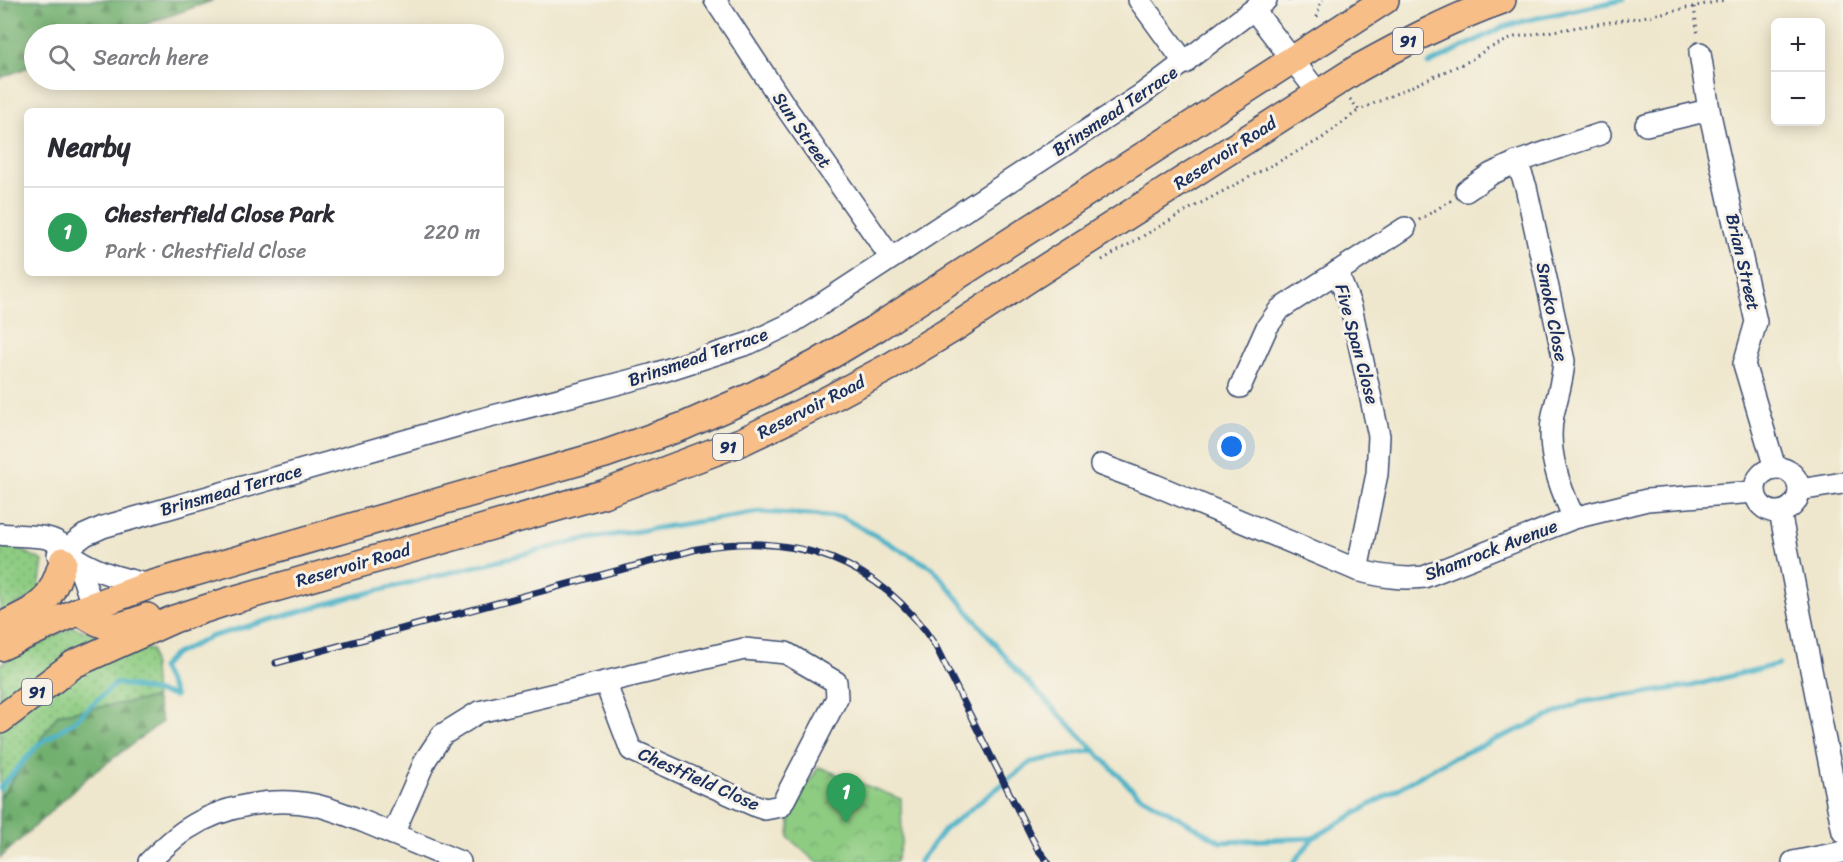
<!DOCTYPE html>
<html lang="en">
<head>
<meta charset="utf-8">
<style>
	:root { --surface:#fff; --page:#f7f7f7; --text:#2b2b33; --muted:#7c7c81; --line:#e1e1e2; --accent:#c8321e }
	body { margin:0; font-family:Sriracha,sans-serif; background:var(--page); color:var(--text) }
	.controls { position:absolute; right:18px; top:18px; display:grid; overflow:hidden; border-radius:9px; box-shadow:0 3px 15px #0003 }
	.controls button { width:54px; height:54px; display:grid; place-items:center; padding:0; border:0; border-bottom:2px solid var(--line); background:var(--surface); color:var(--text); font:30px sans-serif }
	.you { position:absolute; left:1232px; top:447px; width:21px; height:21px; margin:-15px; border:4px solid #fff; border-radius:50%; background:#1a73e8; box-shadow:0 0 0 9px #1a73e833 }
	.badge { display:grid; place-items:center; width:39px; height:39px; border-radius:50%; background:var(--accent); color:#fff; font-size:20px; font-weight:700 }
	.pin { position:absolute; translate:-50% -50px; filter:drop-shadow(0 2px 3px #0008) }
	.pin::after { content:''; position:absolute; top:32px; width:21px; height:18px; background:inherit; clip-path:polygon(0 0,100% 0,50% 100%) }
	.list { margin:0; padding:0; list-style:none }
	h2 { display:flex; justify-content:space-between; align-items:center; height:78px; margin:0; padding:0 24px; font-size:26px }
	h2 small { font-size:20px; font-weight:400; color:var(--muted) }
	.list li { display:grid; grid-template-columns:39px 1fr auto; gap:18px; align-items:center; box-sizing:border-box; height:90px; padding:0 24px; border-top:2px solid var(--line) }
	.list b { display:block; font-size:22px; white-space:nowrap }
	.list p { margin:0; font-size:20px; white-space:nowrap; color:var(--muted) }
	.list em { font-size:20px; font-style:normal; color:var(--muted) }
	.icon { flex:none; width:33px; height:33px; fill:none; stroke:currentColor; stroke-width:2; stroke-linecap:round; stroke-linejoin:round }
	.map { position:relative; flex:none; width:1843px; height:862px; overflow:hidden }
	.search { position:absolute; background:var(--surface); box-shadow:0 3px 15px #0003; left:24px; top:24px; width:480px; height:66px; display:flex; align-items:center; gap:15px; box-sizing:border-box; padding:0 21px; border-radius:33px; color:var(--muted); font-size:22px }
	.panel { position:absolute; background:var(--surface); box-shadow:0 3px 15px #0003; left:24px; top:108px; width:480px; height:168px; border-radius:9px }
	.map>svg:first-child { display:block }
	.grass { fill:url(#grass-dots); stroke:#547e70; stroke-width:1.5 }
	.forest { fill:url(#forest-firs); stroke:#467067; stroke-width:1.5 }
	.park { fill:url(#park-crowns); stroke:#547e70; stroke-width:1.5 }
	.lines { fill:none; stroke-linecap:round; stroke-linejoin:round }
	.stream { stroke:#49b2c8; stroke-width:5 }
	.minor-casing { stroke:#3b4b6f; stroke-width:24 }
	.major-casing { stroke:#3b4b6f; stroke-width:30 }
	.path { stroke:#3b4b6f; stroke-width:3; stroke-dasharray:1.5 4.5; stroke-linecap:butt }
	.minor { stroke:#fff; stroke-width:21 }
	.major { stroke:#f7be88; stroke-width:27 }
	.rail-casing { stroke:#1b2f5e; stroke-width:7 }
	.rail { stroke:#f7f3e8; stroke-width:4.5; stroke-dasharray:14; stroke-linecap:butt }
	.labels { text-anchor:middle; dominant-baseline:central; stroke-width:6; stroke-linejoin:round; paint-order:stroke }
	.shield { fill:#f7f3e8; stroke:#5d6a87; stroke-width:1.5 }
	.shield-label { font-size:16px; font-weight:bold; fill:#1b2f5e }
	.street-label { font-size:18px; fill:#1b2f5e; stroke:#f7f3e8 }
</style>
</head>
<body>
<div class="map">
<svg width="1843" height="862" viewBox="0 0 1843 862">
	<defs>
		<pattern id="grass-dots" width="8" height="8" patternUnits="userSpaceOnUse" patternTransform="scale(1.5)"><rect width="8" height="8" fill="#8ecc82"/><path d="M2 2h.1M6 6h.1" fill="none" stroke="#73a66e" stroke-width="1.8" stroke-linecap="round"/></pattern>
		<pattern id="forest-firs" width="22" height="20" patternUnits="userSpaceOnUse" patternTransform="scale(1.5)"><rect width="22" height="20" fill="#72b070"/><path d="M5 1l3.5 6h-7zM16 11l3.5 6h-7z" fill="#5d905f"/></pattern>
		<pattern id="park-crowns" width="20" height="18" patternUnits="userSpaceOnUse" patternTransform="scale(1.5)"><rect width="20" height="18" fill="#8ecc82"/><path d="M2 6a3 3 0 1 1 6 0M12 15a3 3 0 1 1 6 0" fill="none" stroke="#73a66e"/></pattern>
	</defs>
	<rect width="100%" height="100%" fill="#f7f3e8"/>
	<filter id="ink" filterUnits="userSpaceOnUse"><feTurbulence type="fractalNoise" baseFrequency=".0167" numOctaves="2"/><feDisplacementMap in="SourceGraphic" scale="12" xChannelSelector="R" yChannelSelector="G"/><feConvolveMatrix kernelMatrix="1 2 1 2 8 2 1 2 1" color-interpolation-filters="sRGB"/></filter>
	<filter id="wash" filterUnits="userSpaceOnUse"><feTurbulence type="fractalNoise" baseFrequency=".008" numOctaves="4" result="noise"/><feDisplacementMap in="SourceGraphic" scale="24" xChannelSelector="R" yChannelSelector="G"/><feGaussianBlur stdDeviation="1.35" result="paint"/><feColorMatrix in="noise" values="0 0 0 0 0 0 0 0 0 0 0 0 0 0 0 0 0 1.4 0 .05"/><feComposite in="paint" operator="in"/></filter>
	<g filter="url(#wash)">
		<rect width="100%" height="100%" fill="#efe7cd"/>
		<!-- grass -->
		<g class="grass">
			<path d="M0 539 43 561 38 594 0 613Z"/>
			<path d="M72 627 152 650 155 698 58 714 0 798V664Z"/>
		</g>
		<!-- forest -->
		<g class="forest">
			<path d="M0 0H214L119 34H34V65L0 78Z"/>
			<path d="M155 698 162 722 88 777 0 858V798L58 714Z"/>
		</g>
		<!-- park -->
		<path class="park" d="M819 767 901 799 902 841 896 862H816L789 838 791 808Z"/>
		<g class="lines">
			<!-- stream -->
			<g class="stream">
				<path d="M1429 64 1503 27 1528 20 1622 0"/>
				<path d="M175 696 161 668 172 656 210 637 340 600 581 540 760 512 842 517 933 568 1016 670 1136 793 1221 842 1313 838"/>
				<path d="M0 788 39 744 73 722 116 683 175 696"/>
				<path d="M919 862 944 830 1031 762 1094 750"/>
				<path d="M1294 862 1313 838 1446 761 1582 702 1691 686 1779 664"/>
			</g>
		</g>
	</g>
	<g filter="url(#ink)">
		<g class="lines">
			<!-- minor casing -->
			<g class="minor-casing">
				<g id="minor">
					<path d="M715 0 787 109 891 258"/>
					<path d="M1139 0 1185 63"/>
					<path d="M1254 10 1319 94"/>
					<path d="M1700 53 1709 110 1756 322 1744 364 1775 468"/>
					<path d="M1646 125 1709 110"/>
					<path d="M1517 162 1526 187 1564 361C1563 380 1557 397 1553 415 1546 450 1559 486 1574 518"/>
					<path d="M1466 191 1491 174 1517 162 1600 134"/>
					<path d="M1337 272 1351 307 1379 436 1377 474 1357 570"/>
					<path d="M1240 387 1267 327 1280 309 1405 228"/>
					<path d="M1101 465 1155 485 1357 570C1379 576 1400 580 1424 577L1574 518 1647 500 1755 492"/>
					<circle cx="1777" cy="490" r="22"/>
					<path d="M1799 490 1843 483"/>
					<path d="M1780 512 1843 832"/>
					<path d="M0 534C15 536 32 535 47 538 78 545 83 580 92 605"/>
					<path d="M58 555 85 535 103 527 474 421 651 375 750 343 788 325 817 307 1141 95 1266 0"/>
					<path d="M75 558C101 574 120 578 150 585"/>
					<path d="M393 834 426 759 442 735 479 712 744 649 786 653 836 682 837 698 781 806 765 809 756 806 631 750 605 682"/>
					<path d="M149 862C161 850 173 838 187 829 222 806 273 796 315 805 333 809 350 816 367 823 398 836 429 849 460 862"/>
					<path d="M1793 862 1843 852"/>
				</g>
			</g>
			<!-- major casing -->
			<g class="major-casing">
				<g id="major">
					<path d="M79 611C108 630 115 630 147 617"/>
					<path d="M0 627C39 607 50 606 63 561"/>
					<path d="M0 647 79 611 150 585 605 454 684 426 750 397 816 364 878 327 1385 0"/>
					<path d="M0 720 74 664 174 619 226 602 603 494 743 441 820 404 891 366 954 328 1028 279 1357 69C1404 43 1451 18 1502 0"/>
				</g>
			</g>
			<!-- path -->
			<g class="path">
				<path d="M1288 1 1289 0"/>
				<path d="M1694 7 1698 36"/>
				<path d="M1317 17 1320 4 1323 0"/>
				<path d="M1350 99 1359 110 1469 61 1487 49 1515 37 1648 16 1725 0"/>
				<path d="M1419 220 1452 200"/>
				<path d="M1102 260 1186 211 1321 139 1359 110"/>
			</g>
			<!-- minor -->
			<use href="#minor" class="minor"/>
			<!-- major -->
			<use href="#major" class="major"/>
			<!-- rail casing -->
			<g class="rail-casing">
				<path id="rail" d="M276 663 697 549C795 531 879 560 935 645L1037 848 1048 862"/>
			</g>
			<!-- rail -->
			<use href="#rail" class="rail"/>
		</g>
	</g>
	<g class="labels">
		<!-- shield labels -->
		<g class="shield">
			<rect x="1393" y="28" width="30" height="26" rx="4.5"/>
			<rect x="713" y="434" width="30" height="26" rx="4.5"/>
			<rect x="22" y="679" width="30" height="26" rx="4.5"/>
		</g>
		<g class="shield-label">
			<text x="1408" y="41">91</text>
			<text x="728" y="447">91</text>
			<text x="37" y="692">91</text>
		</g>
		<!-- street labels -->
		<g class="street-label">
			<text transform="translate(1115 111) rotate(-34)">Brinsmead Terrace</text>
			<text transform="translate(802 130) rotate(55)">Sun Street</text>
			<text transform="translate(1225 153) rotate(-33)">Reservoir Road</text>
			<text transform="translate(1743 262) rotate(77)">Brian Street</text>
			<text transform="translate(1552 312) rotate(79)">Smoko Close</text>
			<text transform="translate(1357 344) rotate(75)">Five Span Close</text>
			<text transform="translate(698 357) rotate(-19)">Brinsmead Terrace</text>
			<text transform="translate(811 407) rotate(-27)">Reservoir Road</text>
			<text transform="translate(231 490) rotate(-16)">Brinsmead Terrace</text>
			<text transform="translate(1491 550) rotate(-21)">Shamrock Avenue</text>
			<text transform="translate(353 565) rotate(-16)">Reservoir Road</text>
			<text transform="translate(699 779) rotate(24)">Chestfield Close</text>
		</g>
	</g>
</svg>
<div class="controls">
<button>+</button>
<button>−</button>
</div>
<div class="you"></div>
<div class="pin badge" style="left:846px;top:823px;background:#2e9e5b">1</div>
<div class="search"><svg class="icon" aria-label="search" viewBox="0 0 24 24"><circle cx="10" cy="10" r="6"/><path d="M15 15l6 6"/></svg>Search here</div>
<section class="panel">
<h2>Nearby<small></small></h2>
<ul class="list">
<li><span class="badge" style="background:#2e9e5b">1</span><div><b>Chesterfield Close Park</b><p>Park · Chestfield Close</p></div><em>220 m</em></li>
</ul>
</section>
</div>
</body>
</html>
